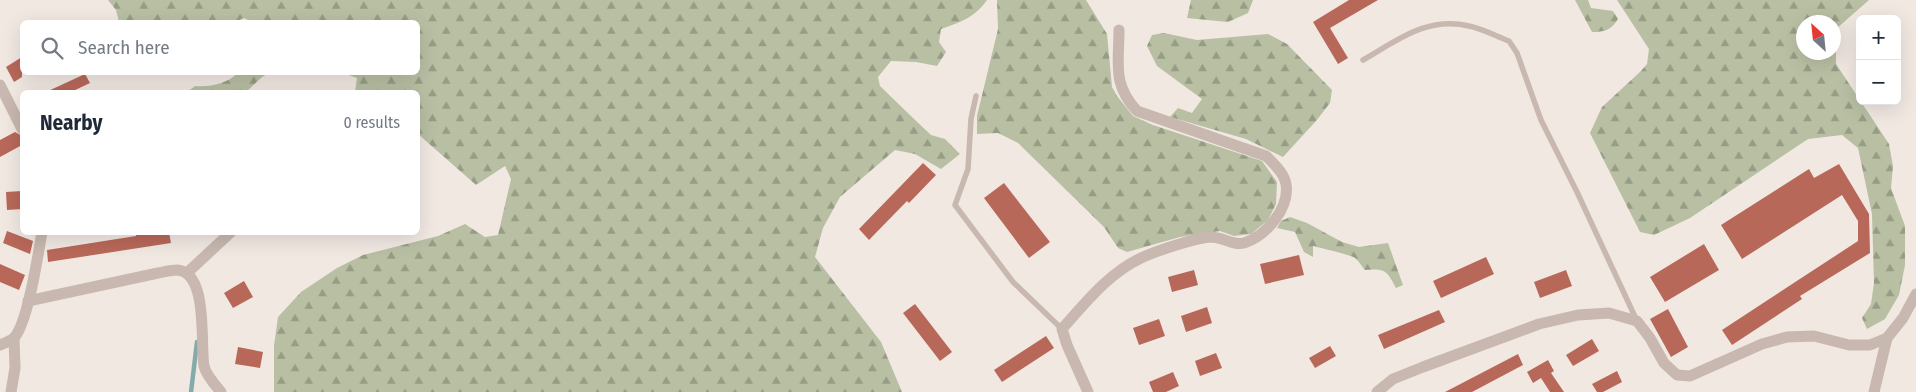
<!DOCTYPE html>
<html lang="en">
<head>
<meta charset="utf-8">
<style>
	:root { --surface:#fff; --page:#f6f6f7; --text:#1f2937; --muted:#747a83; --line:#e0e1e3 }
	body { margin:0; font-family:"Fira Sans Condensed",sans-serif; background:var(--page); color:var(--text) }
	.controls { position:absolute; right:15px; top:15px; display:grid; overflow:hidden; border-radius:8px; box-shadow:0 5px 20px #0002 }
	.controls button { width:45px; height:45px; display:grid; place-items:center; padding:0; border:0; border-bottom:1px solid var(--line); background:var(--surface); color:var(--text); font:25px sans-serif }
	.compass { position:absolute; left:1796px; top:15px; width:45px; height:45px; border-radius:50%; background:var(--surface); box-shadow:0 5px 20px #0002; rotate:333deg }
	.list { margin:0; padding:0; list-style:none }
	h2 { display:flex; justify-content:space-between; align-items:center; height:65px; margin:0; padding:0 20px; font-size:21px }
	h2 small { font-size:16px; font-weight:400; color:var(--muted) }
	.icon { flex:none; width:28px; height:28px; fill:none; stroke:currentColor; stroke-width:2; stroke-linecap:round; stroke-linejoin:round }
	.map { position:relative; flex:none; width:1916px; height:392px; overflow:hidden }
	.search { position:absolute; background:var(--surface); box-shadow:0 5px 20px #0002; left:20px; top:20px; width:400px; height:55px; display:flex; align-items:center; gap:12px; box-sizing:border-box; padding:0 18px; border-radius:8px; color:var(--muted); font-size:19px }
	.panel { position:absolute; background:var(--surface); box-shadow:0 5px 20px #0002; left:20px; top:90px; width:400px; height:145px; border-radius:8px }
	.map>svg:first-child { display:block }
	.forest { fill:url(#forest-firs); fill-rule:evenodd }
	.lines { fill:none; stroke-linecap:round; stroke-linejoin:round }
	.stream { stroke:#84aba9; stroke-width:4.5 }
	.building { fill:#b86859 }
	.service { stroke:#c8b8af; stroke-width:5.5 }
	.minor { stroke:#c8b8af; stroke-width:11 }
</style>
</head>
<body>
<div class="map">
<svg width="1916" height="392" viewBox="0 0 1916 392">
	<defs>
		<pattern id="forest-firs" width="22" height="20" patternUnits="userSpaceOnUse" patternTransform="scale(1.25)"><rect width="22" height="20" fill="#b8bfa3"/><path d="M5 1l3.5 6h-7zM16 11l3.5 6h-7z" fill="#979c85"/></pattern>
	</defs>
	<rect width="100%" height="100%" fill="#f1e8e2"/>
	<!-- forest -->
	<g class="forest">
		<path d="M108 0H987C974 18 961 22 941 29L939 42 946 52 937 66 916 62 891 61 878 77 880 86 913 118 931 135 945 139 960 154 941 169 915 154 895 150 840 197 823 228 815 257 881 342 902 392H274V346L278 317 301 292 337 268 363 255 438 236 465 224 485 237 498 235 511 179 505 166 476 185 418 134V92H355L357 78 343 73 418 72V22H252L244 18 235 22H119L116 10Z"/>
		<path d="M997 0H1086L1107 34 1112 87 1117 96 1133 116 1153 125 1262 161 1277 182 1276 204 1268 220 1251 234 1234 236 1220 231 1180 237 1127 252 1118 248 1104 227 1018 143 998 133 977 134V116L998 29Z"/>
		<path d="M1191 0H1253L1248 13 1228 22 1187 18Z"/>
		<path d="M1575 0H1588L1591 8 1613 11 1618 19C1611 30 1605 32 1592 32Z"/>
		<path d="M1617 0H1869L1836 29V64L1889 144 1893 166 1891 188 1905 226V265L1899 295 1885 319 1867 329 1862 318 1871 304 1874 283 1872 214 1858 148 1842 135 1808 139 1690 218 1654 235 1640 232 1590 133 1602 107 1641 71 1647 64 1649 49ZM1804 22H1834V52H1804Z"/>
		<path d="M1164 33 1197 40 1268 34 1287 44 1332 90 1330 103 1316 121 1283 157 1246 139 1170 117 1178 108 1192 113 1202 99 1157 66 1147 46 1152 35Z"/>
		<path d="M238 73H269L262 77 246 92H187L195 86C211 87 226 84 238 73Z"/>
		<path d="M1290 217 1307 223 1342 242 1359 247 1388 243 1403 285 1396 288C1387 271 1386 268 1365 270 1362 267 1359 261 1355 258 1352 255 1320 248 1313 246V257L1304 252 1295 232 1277 228 1281 221Z"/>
	</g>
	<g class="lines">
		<!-- stream -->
		<path class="stream" d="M191 392 197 342"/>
	</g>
	<!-- building -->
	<g class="building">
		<path d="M1349 0H1378L1330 28 1348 58 1338 64 1313 22Z"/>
		<path d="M22 57V77L14 82 6 67Z"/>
		<path d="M85 74 90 83 71 92H46Z"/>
		<path d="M15 132 22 136V145L0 157V140Z"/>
		<path d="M923 163 936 175 909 203 907 201 869 240 859 229Z"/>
		<path d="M1839 164 1869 214 1870 253 1800 296 1802 299 1732 345 1722 330 1858 241V221L1842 195 1742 259 1721 225 1809 169 1814 178Z"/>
		<path d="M1004 183 1050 242 1029 258 984 198Z"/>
		<path d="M22 191V209L7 210 6 192Z"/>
		<path d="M7 231 33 241 30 254 3 243Z"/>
		<path d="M136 232H169L171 243 48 262 47 250 136 236Z"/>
		<path d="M1704 244 1719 270 1665 302 1650 277Z"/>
		<path d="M1299 255 1304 275 1265 284 1260 264Z"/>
		<path d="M1486 257 1494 274 1441 298 1433 281Z"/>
		<path d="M0 264 25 275 19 290 0 282Z"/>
		<path d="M1194 270 1198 285 1172 292 1168 277Z"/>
		<path d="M1566 270 1572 286 1540 298 1534 282Z"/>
		<path d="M244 281 253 297 233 308 224 293Z"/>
		<path d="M915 304 952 352 940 361 903 313Z"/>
		<path d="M1207 307 1212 323 1186 332 1181 316Z"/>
		<path d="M1668 309 1688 347 1671 357 1650 319Z"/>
		<path d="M1439 310 1445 322 1384 349 1378 335Z"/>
		<path d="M1159 319 1165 336 1139 345 1133 328Z"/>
		<path d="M1046 336 1054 348 1002 382 994 370Z"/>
		<path d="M1592 339 1599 351 1573 366 1566 355Z"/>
		<path d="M1330 346 1336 356 1315 368 1309 358Z"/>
		<path d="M238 347 263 352 260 368 235 364Z"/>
		<path d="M1216 353 1222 368 1200 376 1195 361Z"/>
		<path d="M1518 354 1523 365 1472 392H1445Z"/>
		<path d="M1548 360 1554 371 1551 373 1564 392H1550L1541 378 1533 383 1527 372Z"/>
		<path d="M1617 371 1622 382 1603 392H1597L1592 384Z"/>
		<path d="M1173 372 1179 386 1166 392H1153L1149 382Z"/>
	</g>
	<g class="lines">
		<!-- service -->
		<g class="service">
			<path d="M1363 60C1398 40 1427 16 1469 26 1483 29 1496 36 1509 41L1517 53 1541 120 1577 192 1637 321"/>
			<path d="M976 96 971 119 968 169 955 205 1013 282 1062 329"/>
		</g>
		<!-- minor -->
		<g class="minor">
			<path d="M0 85 22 129"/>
			<path d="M187 273 231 232"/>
			<path d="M28 301 158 273C164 272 171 270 177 270 209 272 200 345 204 366 206 375 215 385 221 392"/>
			<path d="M0 345C4 343 11 341 14 338 28 323 38 255 42 232"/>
			<path d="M11 392 15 368 14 338"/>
			<path d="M1088 392 1067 345 1062 329C1086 302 1109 273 1141 258 1156 251 1195 238 1211 237 1223 237 1233 246 1244 243 1266 236 1290 208 1286 184 1284 173 1274 164 1266 156L1137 111C1112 84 1119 64 1119 30"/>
			<path d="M1377 392 1393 379 1423 367 1539 324 1578 315 1609 313 1637 321 1650 338 1664 363 1677 375 1690 376 1762 344 1787 337 1814 336 1849 345H1870L1887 338"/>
			<path d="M1874 392 1887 338 1903 318 1916 294"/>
		</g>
	</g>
</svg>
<div class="controls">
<button>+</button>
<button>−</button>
</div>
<svg class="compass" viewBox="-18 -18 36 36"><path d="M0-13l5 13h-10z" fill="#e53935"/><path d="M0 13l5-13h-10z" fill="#747a83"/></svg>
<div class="search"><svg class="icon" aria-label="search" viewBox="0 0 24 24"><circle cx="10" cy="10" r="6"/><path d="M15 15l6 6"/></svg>Search here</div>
<section class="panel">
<h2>Nearby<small>0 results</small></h2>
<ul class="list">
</ul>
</section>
</div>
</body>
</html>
